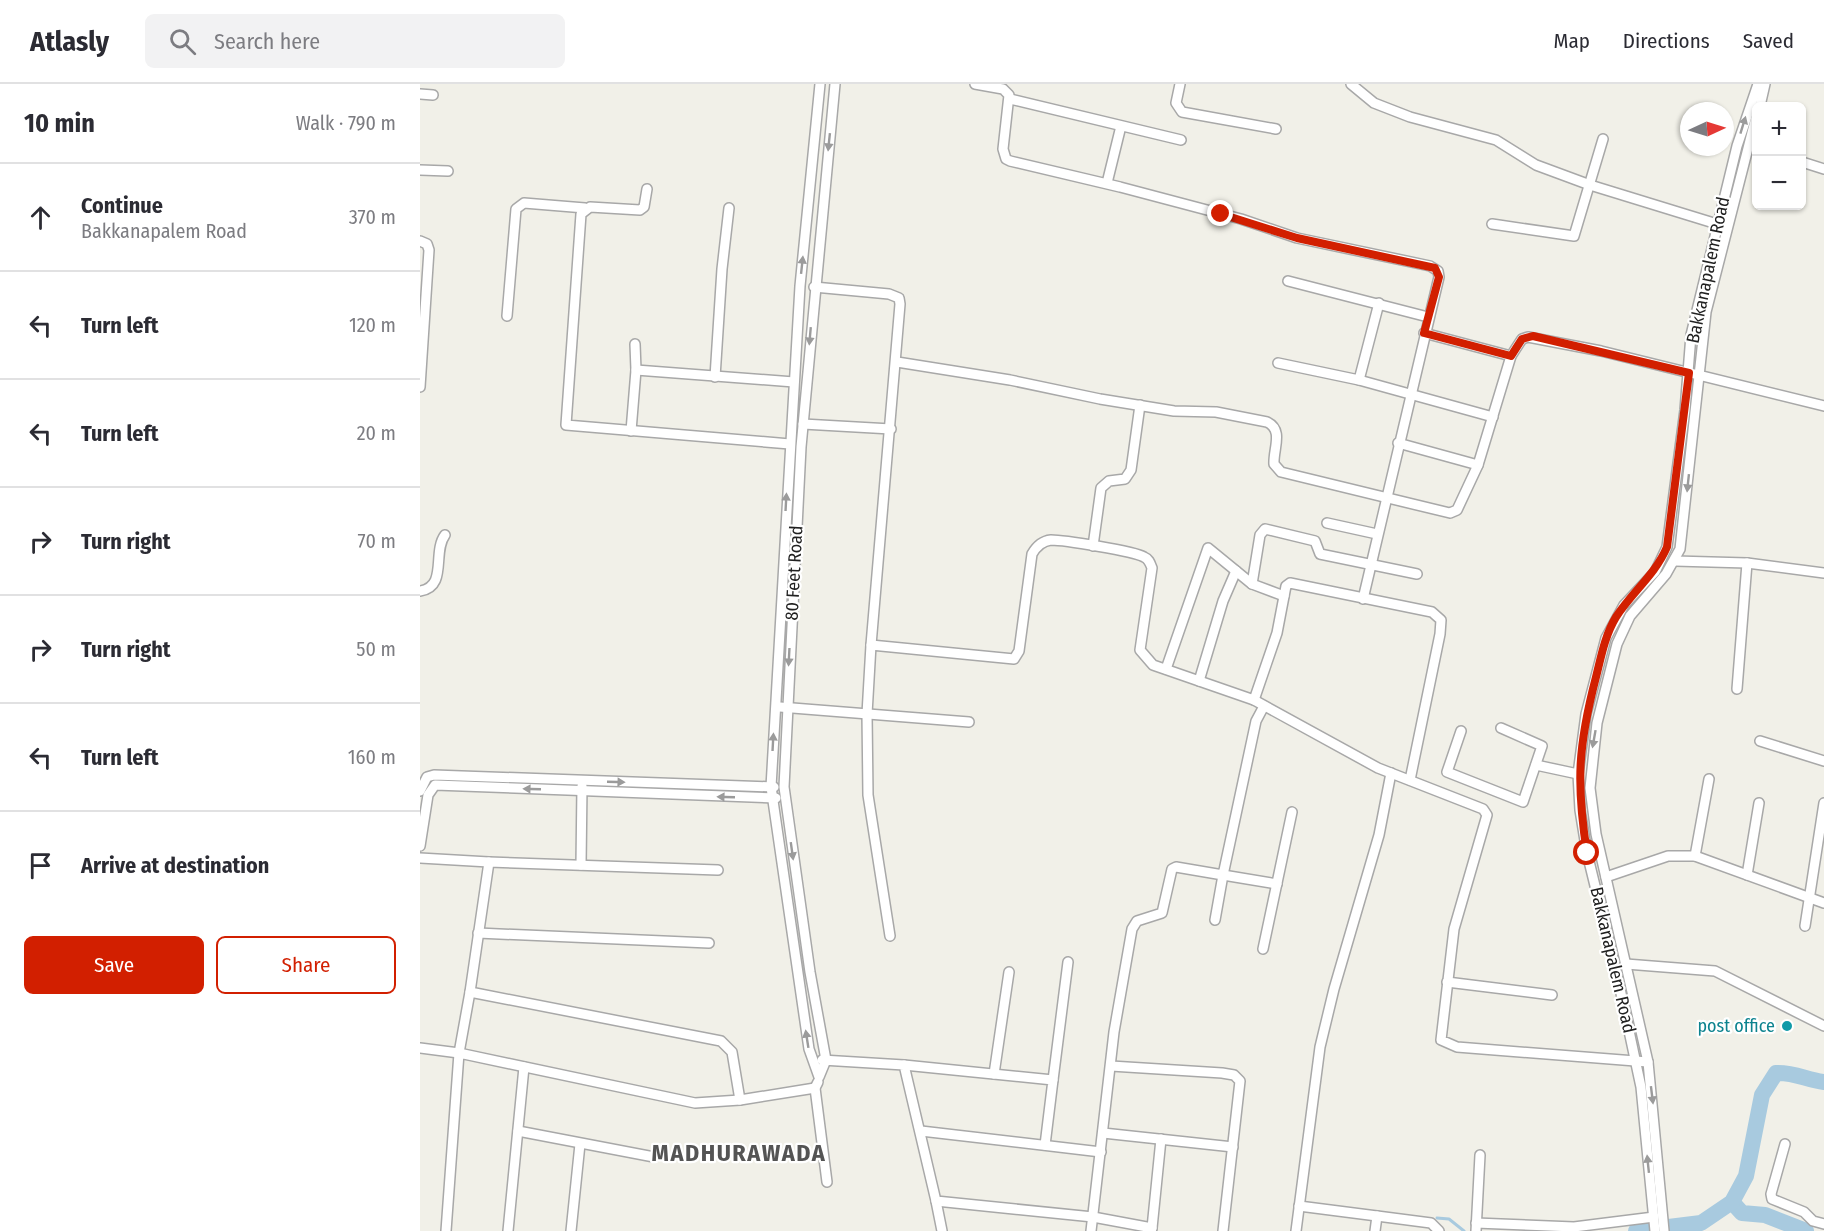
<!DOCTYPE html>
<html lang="en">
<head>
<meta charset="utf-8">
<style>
	:root { --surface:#fff; --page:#f2f2f3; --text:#2b2b33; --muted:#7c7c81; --line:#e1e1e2; --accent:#d21f00 }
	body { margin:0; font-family:"Fira Sans Condensed",sans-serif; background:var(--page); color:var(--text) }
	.controls { position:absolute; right:18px; top:18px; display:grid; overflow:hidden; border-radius:9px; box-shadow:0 2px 4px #0004 }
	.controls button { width:54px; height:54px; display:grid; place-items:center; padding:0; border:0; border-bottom:2px solid var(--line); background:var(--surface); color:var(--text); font:30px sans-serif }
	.compass { position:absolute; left:1260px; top:18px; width:54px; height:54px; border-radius:50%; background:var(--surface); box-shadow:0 2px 4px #0004; rotate:86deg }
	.stop { position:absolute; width:18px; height:18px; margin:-14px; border:4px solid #d21f00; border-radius:50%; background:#fff }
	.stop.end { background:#d21f00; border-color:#fff; box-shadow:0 2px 6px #0008 }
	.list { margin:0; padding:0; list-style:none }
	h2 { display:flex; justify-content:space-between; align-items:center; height:78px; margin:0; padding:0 24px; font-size:26px }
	h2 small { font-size:20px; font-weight:400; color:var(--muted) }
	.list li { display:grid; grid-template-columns:39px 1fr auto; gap:18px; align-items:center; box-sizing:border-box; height:108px; padding:0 24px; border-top:2px solid var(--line) }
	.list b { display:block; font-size:22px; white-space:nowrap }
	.list p { margin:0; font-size:20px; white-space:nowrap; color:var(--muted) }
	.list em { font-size:20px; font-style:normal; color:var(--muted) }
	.actions { display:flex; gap:12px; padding:18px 24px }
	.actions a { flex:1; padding:14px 0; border:2px solid var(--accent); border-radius:9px; text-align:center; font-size:21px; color:var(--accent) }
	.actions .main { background:var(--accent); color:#fff }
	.icon { flex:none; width:33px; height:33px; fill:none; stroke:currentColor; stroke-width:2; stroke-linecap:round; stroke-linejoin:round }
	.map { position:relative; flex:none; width:1404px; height:1147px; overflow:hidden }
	header { display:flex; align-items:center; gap:36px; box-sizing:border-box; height:84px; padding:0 30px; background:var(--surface); border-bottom:2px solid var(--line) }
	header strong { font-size:28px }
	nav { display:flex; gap:33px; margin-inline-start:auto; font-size:21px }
	.search { width:420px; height:54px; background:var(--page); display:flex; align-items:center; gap:15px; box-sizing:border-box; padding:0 21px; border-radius:9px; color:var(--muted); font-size:22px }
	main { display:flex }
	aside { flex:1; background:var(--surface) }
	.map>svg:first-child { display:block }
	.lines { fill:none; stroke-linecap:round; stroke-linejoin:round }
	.stream { stroke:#a8cadf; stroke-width:3 }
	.river { stroke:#a8cadf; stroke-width:16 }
	.minor-casing { stroke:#a8a8a8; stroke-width:12 }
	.minor { stroke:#fff; stroke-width:9 }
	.oneway { fill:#9b9b9b }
	.route { stroke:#d21f00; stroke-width:8 }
	.culture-dot { fill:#0f9aa8; stroke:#fff; stroke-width:2 }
	.labels { text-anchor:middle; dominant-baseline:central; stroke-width:4.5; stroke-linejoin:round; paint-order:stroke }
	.street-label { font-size:18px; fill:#212121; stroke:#fff }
	.culture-label { font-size:18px; fill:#0d838f; stroke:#fff; text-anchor:end }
	.district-label { font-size:24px; font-weight:bold; letter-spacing:1.5px; fill:#545454; stroke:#fff }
</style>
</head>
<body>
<header>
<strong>Atlasly</strong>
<div class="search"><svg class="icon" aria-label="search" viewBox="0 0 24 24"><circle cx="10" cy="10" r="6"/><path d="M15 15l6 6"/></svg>Search here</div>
<nav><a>Map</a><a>Directions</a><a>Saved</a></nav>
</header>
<main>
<aside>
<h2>10 min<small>Walk · 790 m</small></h2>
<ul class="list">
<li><svg class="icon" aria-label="ahead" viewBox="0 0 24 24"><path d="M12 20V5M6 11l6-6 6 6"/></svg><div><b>Continue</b><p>Bakkanapalem Road</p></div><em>370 m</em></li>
<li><svg class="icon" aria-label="left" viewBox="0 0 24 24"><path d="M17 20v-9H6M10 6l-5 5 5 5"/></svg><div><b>Turn left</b></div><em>120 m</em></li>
<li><svg class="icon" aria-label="left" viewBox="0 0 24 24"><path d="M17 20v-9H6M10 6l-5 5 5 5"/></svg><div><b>Turn left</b></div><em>20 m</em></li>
<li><svg class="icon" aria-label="right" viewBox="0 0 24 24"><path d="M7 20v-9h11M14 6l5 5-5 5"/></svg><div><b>Turn right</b></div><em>70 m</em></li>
<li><svg class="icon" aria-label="right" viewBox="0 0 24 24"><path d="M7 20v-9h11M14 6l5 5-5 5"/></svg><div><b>Turn right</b></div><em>50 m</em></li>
<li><svg class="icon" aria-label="left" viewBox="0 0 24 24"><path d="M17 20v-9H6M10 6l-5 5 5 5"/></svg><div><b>Turn left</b></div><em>160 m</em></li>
<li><svg class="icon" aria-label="arrive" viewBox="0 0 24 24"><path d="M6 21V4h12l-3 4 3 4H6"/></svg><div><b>Arrive at destination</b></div></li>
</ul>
<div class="actions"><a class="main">Save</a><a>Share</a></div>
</aside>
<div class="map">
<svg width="1404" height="1147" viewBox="0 0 1404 1147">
	<rect width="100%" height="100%" fill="#f1f0e8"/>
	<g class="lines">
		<!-- stream -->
		<path class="stream" d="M1017 1134 1029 1135 1044 1147"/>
		<!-- river -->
		<g class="river">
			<path d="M1312 1118 1322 1129 1345 1131 1386 1147"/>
			<path d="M1216 1147 1281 1139 1312 1118 1326 1092 1342 1011 1356 989C1374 988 1387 996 1404 998"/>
		</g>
		<!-- minor casing -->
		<g class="minor-casing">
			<g id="minor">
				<path d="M400 0 380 202 351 703 389 965 399 993 406 976 390 888 364 703 381 363 415 0"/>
				<path d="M555 0 583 5 589 11 583 65 586 75 590 77 700 103 821 135 877 154 1010 182 1018 187 1019 193 943 515"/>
				<path d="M760 0 756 19 762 28 856 45"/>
				<path d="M931 0 954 19 990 33 1076 56 1116 81 1170 101 1297 140"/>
				<path d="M0 10 13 11"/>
				<path d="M590 15 761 56"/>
				<path d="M1340 22 1345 0"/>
				<path d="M1382 78 1404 85"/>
				<path d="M0 86 28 87"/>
				<path d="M687 99 701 42"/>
				<path d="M227 105 224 123 220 126 170 123 161 130 146 341 370 360"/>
				<path d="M1072 140 1154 152 1183 55"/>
				<path d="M0 157 7 160 9 166 0 303"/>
				<path d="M868 197 1008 233"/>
				<path d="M394 203 469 210 479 214 480 220 451 561"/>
				<path d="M87 232 96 125 104 119 165 124"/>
				<path d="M1004 249 1091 272"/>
				<path d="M477 278 590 296 680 315 754 327 796 328 847 338C864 346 853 365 854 380L861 388 1030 429 1037 426 1058 381 1091 272 1102 255 1108 253 1181 267 1404 322"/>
				<path d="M858 279 939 296 959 219"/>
				<path d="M216 286 374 298"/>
				<path d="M295 293 302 185 309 124"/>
				<path d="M939 296 1073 333"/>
				<path d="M383 340 471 345"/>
				<path d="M211 347 216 286 215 260"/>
				<path d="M978 359 1058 381"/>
				<path d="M907 439 957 450"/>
				<path d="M673 462 681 404 689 397 705 395 711 386 720 321"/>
				<path d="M1255 477 1327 479 1404 489"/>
				<path d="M832 500 840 451 845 445 895 457 900 470 997 490"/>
				<path d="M0 507C28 503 12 468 25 451"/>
				<path d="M746 585 788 464 832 500 864 512"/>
				<path d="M779 597 803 517 816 487"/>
				<path d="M1317 605 1327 479"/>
				<path d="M834 616 857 549 866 502 870 499 1012 528 1021 536 1020 550 990 696"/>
				<path d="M360 623 549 638"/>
				<path d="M1041 647 1027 688 1103 718 1122 662 1081 644"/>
				<path d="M1340 657 1404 677"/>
				<path d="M1116 681 1158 690"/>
				<path d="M0 707 7 693 14 691 354 703"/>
				<path d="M0 762 8 711 15 701 356 714"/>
				<path d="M1275 772 1289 695"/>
				<path d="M0 774 69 778"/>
				<path d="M161 781 162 702"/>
				<path d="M1327 791 1339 719"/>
				<path d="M1186 793 1248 772H1275L1404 819"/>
				<path d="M795 836 803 791 857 800"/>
				<path d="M1385 842 1404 719"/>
				<path d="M58 849 289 859"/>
				<path d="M470 852 448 711 447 630 451 561 594 575 599 567 612 470C616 463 622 457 631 456 643 456 714 467 724 473 729 475 730 479 732 484L720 566 733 581 834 616 958 684 1063 725 1067 731 1034 845 1021 956 1037 963 1228 978"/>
				<path d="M843 865 872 728"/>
				<path d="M1206 880 1295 887 1404 942"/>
				<path d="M1027 898 1132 911"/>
				<path d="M50 908 69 778 298 786"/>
				<path d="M0 964 39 969 50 908 301 957 312 968 320 1016"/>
				<path d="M402 976 484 981 516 1117 673 1133 732 1144 731 1147"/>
				<path d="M484 981 633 996 625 1061"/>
				<path d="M691 982 802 989 814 991 820 997 803 1147"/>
				<path d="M574 990 589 888"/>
				<path d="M633 996 648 878"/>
				<path d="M398 998 395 1004 407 1098"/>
				<path d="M98 1047 234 1073"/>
				<path d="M501 1047 681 1068"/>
				<path d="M683 1049 813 1063"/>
				<path d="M1365 1060 1351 1110 1352 1115 1384 1128 1393 1137 1404 1140"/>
				<path d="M516 1117 522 1147"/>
				<path d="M879 1122 957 1132 955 1147"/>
				<path d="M957 1132 1011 1139 1019 1147"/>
				<path d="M1056 1139 1154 1143 1234 1133"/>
				<path d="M732 1144 741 1055"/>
				<path d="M26 1147 39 969 275 1019 320 1016 395 1004"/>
				<path d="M88 1147 104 983"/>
				<path d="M151 1147 160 1060"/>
				<path d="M671 1147 694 948 712 845 717 837 742 829 752 785 756 783 803 791 836 637 844 622"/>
				<path d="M876 1147 900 963 914 905 959 751 971 689"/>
				<path d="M1056 1147 1060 1071"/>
				<path d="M1235 1147 1221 1003 1199 900 1167 769 1160 726 1158 690 1166 630 1186 554 1204 521 1235 488 1247 463 1265 326 1271 251 1317 62 1338 0"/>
				<path d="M1244 1147 1228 978 1176 750 1170 704 1177 639 1197 560 1210 532 1246 490 1260 465 1286 228 1336 33"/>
			</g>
		</g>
		<!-- minor -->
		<use href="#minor" class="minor"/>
	</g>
	<!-- one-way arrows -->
	<defs><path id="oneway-solid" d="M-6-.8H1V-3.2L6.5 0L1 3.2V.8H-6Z" transform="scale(1.5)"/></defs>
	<g class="oneway">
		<use href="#oneway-solid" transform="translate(1323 41) rotate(-73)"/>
		<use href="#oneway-solid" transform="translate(409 58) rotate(96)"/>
		<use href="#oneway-solid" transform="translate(382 181) rotate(-84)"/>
		<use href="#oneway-solid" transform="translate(390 252) rotate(95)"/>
		<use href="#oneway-solid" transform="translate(1268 399) rotate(96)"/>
		<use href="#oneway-solid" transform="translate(366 418) rotate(-87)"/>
		<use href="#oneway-solid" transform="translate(369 573) rotate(93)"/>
		<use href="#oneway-solid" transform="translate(1174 655) rotate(100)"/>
		<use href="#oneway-solid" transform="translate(353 658) rotate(-87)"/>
		<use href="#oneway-solid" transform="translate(196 698) rotate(2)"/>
		<use href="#oneway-solid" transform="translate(112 705) rotate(-178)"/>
		<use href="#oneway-solid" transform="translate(306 713) rotate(-178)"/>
		<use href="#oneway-solid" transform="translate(372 767) rotate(82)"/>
		<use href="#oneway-solid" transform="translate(387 955) rotate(-99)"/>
		<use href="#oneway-solid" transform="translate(1232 1011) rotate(83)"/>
		<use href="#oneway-solid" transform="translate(1228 1080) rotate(-96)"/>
	</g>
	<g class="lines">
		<!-- route -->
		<path class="route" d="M801 130 877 154 1015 184 1019 193 1004 249 1091 272 1102 255 1113 252 1269 289 1247 463C1235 491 1212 508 1196 533 1185 551 1181 573 1176 593 1158 662 1156 699 1167 769"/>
	</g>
	<!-- markers -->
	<circle class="culture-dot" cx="1367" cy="942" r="6"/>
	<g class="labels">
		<!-- street labels -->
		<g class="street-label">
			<text transform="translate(1288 186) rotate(-78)">Bakkanapalem Road</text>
			<text transform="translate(374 489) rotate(-87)">80 Feet Road</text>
			<text transform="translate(1193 876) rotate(77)">Bakkanapalem Road</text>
		</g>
		<!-- culture labels -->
		<g class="culture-label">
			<text x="1355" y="942">post office</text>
		</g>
		<!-- district labels -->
		<g class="district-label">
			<text x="319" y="1069">MADHURAWADA</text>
		</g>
	</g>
</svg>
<div class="controls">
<button>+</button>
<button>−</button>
</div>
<svg class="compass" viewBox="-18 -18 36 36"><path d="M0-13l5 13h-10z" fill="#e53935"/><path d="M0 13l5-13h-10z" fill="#7c7c81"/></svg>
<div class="stop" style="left:1167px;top:769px"></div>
<div class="stop end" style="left:801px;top:130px"></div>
</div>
</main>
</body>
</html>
